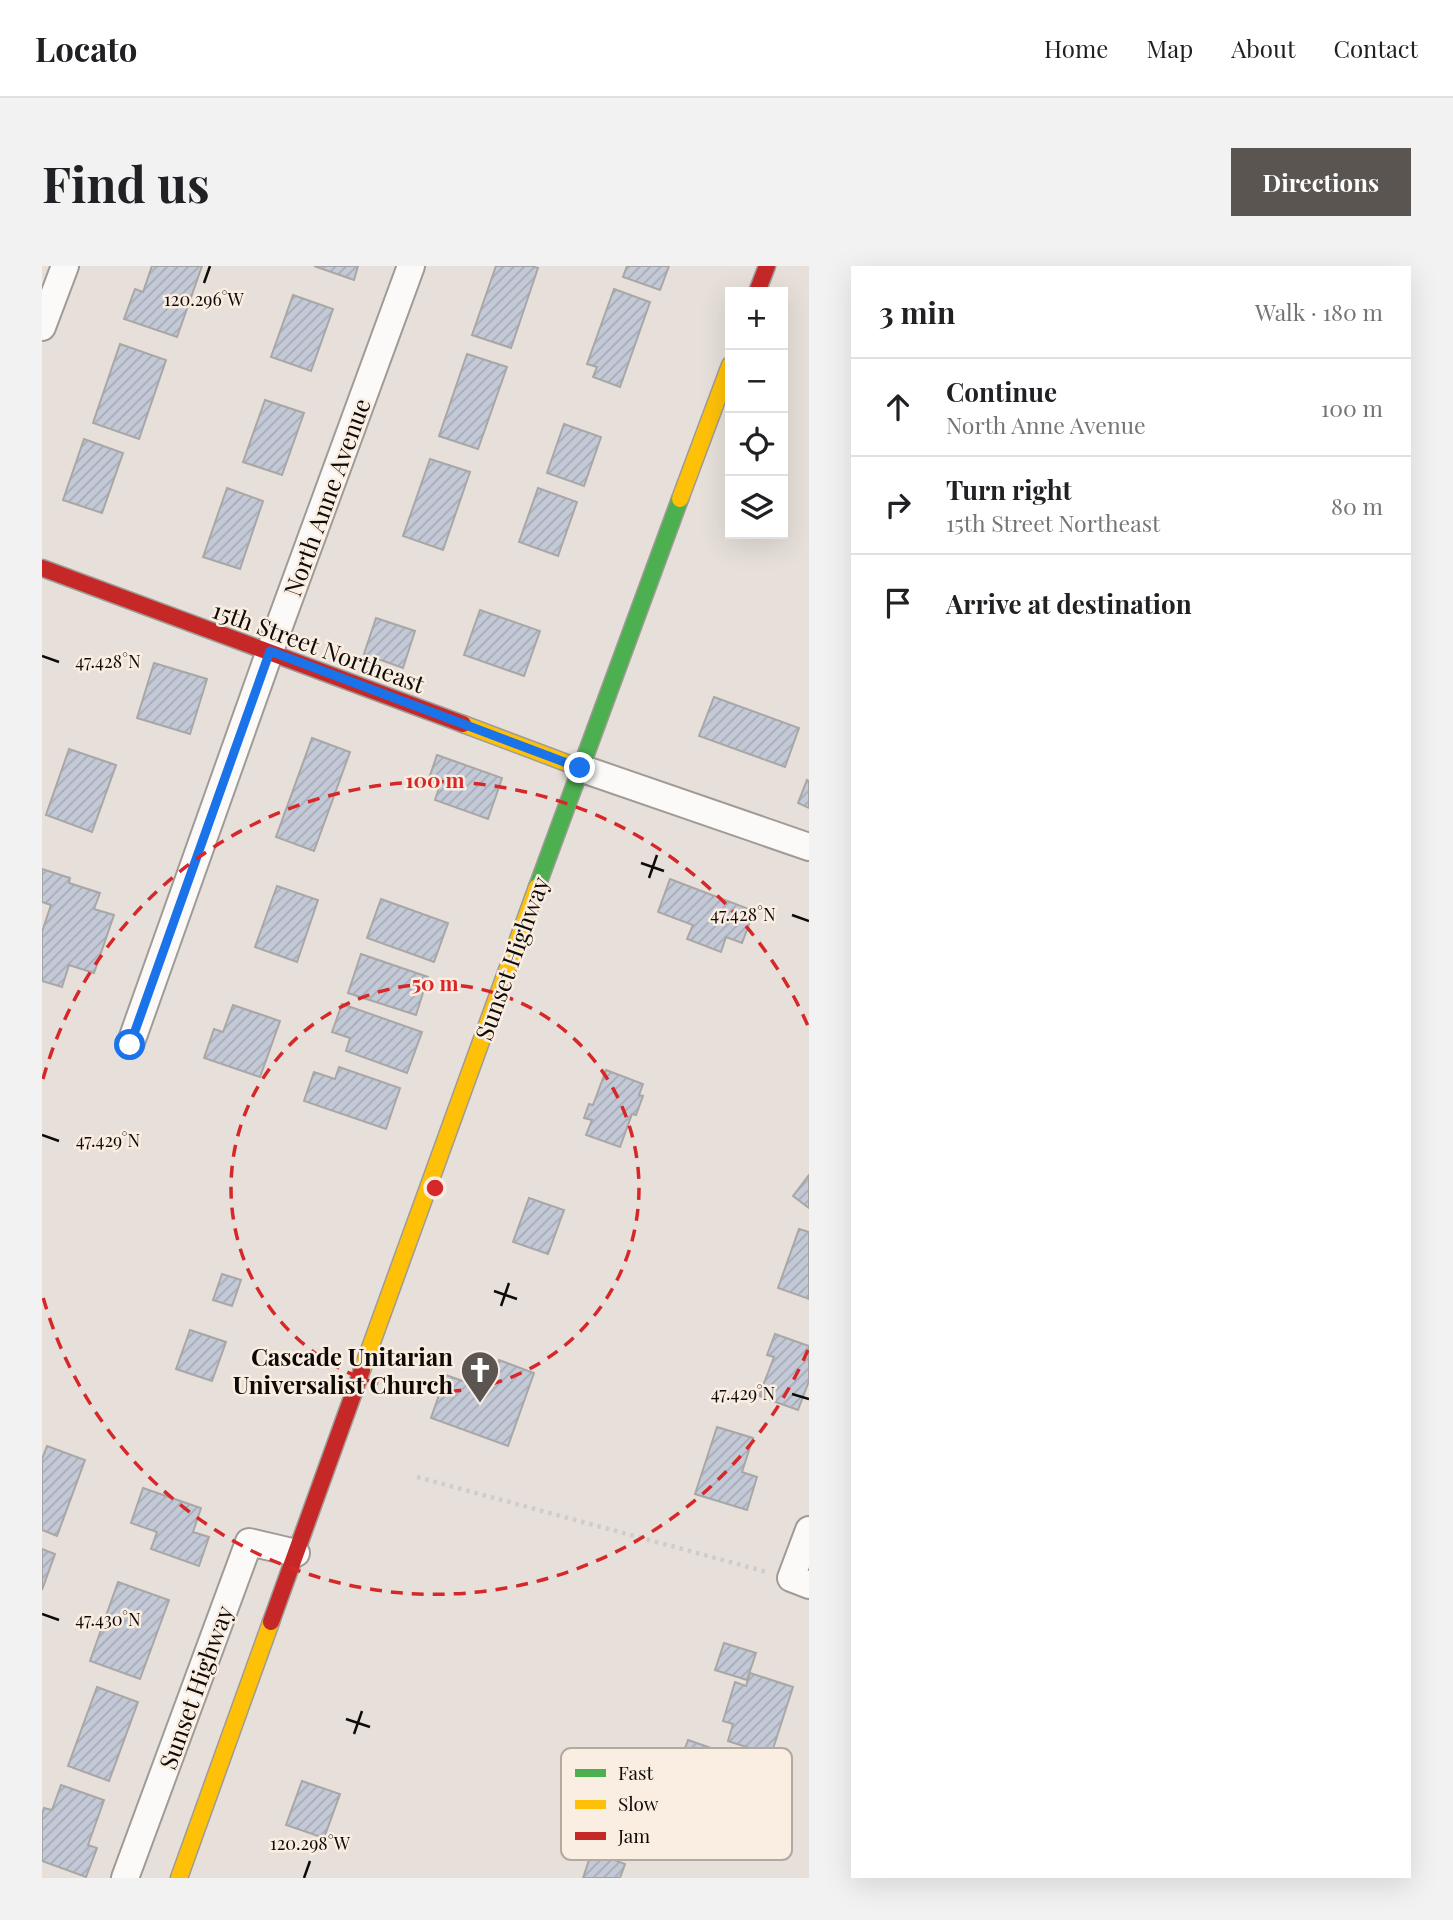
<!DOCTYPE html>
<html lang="en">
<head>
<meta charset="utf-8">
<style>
	:root { --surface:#fff; --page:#f2f2f2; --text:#202124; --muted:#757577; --line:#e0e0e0; --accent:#5a5551 }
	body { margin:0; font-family:"Playfair Display",serif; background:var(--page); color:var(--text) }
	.controls { position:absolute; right:21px; top:21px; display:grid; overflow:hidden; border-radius:0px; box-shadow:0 7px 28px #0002 }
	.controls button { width:63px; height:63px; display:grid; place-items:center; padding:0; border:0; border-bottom:2px solid var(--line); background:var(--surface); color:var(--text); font:35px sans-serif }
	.stop { position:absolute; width:21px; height:21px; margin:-16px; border:5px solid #1a73e8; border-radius:50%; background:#fff }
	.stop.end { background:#1a73e8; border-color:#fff; box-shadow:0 2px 7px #0008 }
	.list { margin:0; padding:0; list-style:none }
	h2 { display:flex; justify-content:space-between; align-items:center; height:91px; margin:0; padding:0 28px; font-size:30px }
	h2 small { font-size:23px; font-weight:400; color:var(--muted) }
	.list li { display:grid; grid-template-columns:46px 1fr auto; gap:21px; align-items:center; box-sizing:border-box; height:98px; padding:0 28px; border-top:2px solid var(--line) }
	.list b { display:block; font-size:26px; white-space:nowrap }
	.list p { margin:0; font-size:23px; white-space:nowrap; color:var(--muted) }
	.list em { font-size:23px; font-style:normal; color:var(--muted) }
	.icon { flex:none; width:38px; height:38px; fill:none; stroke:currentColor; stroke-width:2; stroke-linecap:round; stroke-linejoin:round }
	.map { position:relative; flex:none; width:767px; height:1612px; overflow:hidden; border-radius:0px }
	header { display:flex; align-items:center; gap:42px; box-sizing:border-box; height:98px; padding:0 35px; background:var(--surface); border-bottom:2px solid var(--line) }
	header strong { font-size:33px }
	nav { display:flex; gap:38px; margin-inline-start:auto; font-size:24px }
	.intro { display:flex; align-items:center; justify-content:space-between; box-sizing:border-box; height:168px; padding:0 42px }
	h1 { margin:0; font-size:49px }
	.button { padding:18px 32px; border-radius:0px; background:var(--accent); color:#fff; font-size:24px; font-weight:700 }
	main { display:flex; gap:42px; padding:0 42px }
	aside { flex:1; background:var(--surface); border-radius:0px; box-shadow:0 7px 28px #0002 }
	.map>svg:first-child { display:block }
	.building { fill:url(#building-hatch); stroke:#a9a7a6; stroke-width:2 }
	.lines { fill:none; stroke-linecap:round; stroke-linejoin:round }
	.street-casing { stroke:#a09b96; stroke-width:30 }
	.fast-casing { stroke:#a09b96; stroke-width:19 }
	.slow-casing { stroke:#a09b96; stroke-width:19 }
	.jam-casing { stroke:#a09b96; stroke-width:19 }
	.path { stroke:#cfcccb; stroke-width:4.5; stroke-dasharray:3.5 5; stroke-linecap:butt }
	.street { stroke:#fbfaf9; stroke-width:26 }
	.fast { stroke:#4caf50; stroke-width:16 }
	.slow { stroke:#ffc107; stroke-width:16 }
	.jam { stroke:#c62828; stroke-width:16 }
	.route { stroke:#1a73e8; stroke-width:9 }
	.ticks { fill:none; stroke:#0e0a07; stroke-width:2.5 }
	.ring { fill:none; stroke:#d62828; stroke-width:3.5; stroke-dasharray:12 9 }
	.labels { text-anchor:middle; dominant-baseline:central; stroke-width:5; stroke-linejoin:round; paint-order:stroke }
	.street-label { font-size:24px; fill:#0e0a07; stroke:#faede1 }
	.poi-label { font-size:24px; font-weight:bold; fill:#0e0a07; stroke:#faede1; text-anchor:end }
	.key { fill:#faede1; stroke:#b3a9a0; stroke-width:2 }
	.key-label { font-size:19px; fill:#0e0a07 }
	.ticks-label { font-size:18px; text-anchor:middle; fill:#0e0a07; stroke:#faede1; stroke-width:5; stroke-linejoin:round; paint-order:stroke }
	.centre { fill:#d62828; stroke:#faede1; stroke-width:3.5 }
	.ring-label { font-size:21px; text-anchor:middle; font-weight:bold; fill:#d62828; stroke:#faede1; stroke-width:5; stroke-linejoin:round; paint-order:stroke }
</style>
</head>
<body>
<header>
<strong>Locato</strong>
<nav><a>Home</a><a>Map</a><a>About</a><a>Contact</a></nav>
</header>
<div class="intro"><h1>Find us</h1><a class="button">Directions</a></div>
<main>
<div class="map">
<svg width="767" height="1612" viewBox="0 0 767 1612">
	<defs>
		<pattern id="building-hatch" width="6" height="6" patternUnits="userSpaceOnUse" patternTransform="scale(1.75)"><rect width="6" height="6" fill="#c3c9d6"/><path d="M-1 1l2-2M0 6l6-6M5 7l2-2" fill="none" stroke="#a6abb6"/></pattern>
	</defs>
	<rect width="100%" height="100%" fill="#e7e0da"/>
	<!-- building -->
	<g class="building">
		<path d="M110 0H160L135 71 82 53 93 23 101 26Z"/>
		<path d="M272 0H316L312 14Z"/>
		<path d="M454 0H490L496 2 469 82 430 69Z"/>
		<path d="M585 0H627L618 24 581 11Z"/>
		<path d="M572 23 608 36 578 121 551 111 555 101 545 98Z"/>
		<path d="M251 29 291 43 269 105 229 91Z"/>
		<path d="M78 78 124 94 97 173 51 157Z"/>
		<path d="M425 88 465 101 436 183 397 170Z"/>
		<path d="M223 134 262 147 240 209 201 196Z"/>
		<path d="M522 158 559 171 542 220 505 207Z"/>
		<path d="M42 173 81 187 60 247 21 234Z"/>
		<path d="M388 193 428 206 401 284 361 270Z"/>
		<path d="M185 222 221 235 198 303 161 291Z"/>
		<path d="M496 222 535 236 516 290 477 276Z"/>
		<path d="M438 344 498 365 482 410 422 389Z"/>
		<path d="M334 352 373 365 361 402 322 388Z"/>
		<path d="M112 397 165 413 148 468 95 452Z"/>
		<path d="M672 431 757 462 743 501 657 470Z"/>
		<path d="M270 472 308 486 272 585 234 571Z"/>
		<path d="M27 483 74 499 50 566 4 549Z"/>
		<path d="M395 489 460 512 446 553 393 534 397 522 385 518Z"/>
		<path d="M765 514 767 515V542L756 537Z"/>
		<path d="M0 603 28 612 27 617 58 627 52 643 72 649 52 707 27 699 20 721 0 715V666L9 639 0 636Z"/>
		<path d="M628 613 712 645 700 677 684 671 679 686 645 673 651 659 616 646Z"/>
		<path d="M235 620 276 634 255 696 213 681Z"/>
		<path d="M339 633 406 657 392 696 325 672Z"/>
		<path d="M319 688 386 711 374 749 306 727Z"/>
		<path d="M300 738 380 766 365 807 304 785 308 772 290 766Z"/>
		<path d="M191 739 238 755 218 811 162 792 172 763 181 766Z"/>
		<path d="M297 801 358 822 344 863 262 835 272 806 293 813Z"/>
		<path d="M564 804 601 818 597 829 601 830 594 849 590 848 578 881 544 869 550 854 542 852 547 838 551 839Z"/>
		<path d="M767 909V942L751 930Z"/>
		<path d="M487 932 522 944 506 988 471 976Z"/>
		<path d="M757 963 767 966V1033L736 1022Z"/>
		<path d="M180 1008 199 1014 190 1040 171 1034Z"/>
		<path d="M148 1064 184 1076 170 1115 134 1103Z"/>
		<path d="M733 1068 767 1080V1115L756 1144 717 1130 732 1091 725 1089Z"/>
		<path d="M457 1094 492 1107 466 1180 389 1152 404 1109 446 1124Z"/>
		<path d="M675 1161 711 1172 700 1206 715 1211 705 1244 653 1228Z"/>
		<path d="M5 1180 43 1194 15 1270 0 1264V1193Z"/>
		<path d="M101 1222 159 1242 151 1266 167 1271 157 1300 109 1283 115 1266 89 1257Z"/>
		<path d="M0 1283 13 1288 0 1324Z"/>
		<path d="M76 1316 127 1334 98 1413 48 1395Z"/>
		<path d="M682 1377 714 1387 705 1414 673 1404Z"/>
		<path d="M708 1407 751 1421 729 1489 686 1475 691 1458 681 1455 693 1416 704 1420Z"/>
		<path d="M55 1421 96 1436 67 1515 26 1500Z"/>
		<path d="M646 1474 684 1487 662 1548 624 1535Z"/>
		<path d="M260 1515 298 1528 282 1572 244 1559Z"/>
		<path d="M19 1519 62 1534 46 1579 55 1582 44 1611 0 1595V1549L2 1542 10 1544Z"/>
		<path d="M550 1585 583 1598 578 1612H541Z"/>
	</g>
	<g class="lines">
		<!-- street casing -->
		<g class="street-casing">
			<g id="street">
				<path d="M0 61 23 0"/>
				<path d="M538 502 767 581"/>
				<path d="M88 779 228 385 369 0"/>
				<path d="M767 1264 749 1312 767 1319"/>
				<path d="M83 1612 207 1276 254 1287"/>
			</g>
		</g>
		<!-- fast casing -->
		<g class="fast-casing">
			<path id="fast" d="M495 621 638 233"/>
		</g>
		<!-- slow casing -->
		<g class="slow-casing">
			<g id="slow">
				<path d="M638 233 688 99"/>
				<path d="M421 458 538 502"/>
				<path d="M320 1104 495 621"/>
				<path d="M137 1612 229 1356"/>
			</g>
		</g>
		<!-- jam casing -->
		<g class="jam-casing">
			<g id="jam">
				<path d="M715 26 725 0"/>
				<path d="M0 302 421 458"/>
				<path d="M229 1356 320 1104"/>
			</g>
		</g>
		<!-- path -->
		<path class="path" d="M375 1211 725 1306"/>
		<!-- street -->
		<use href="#street" class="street"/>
		<!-- fast -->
		<use href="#fast" class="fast"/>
		<!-- slow -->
		<use href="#slow" class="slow"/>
		<!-- jam -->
		<use href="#jam" class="jam"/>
	</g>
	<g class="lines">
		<!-- route -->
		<path class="route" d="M88 779 228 385 538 502"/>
	</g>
	<!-- ticks -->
	<path class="ticks" d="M162 17 168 0M0 390 17 396M599 597 622 605M607 612 615 589M750 649 767 655M0 869 17 875M452 1025 475 1033M459 1040 467 1017M750 1128 767 1133M0 1348 17 1354M304 1453 328 1461M312 1468 320 1445M262 1612 268 1595"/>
	<!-- distance rings -->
	<g class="ring">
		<circle cx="393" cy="922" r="204"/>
		<path d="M766 1084A407 407 0 0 1 1 1031M1 813A407 407 0 0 1 766 760"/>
	</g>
	<!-- icons -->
	<defs>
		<g id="church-pin" transform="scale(2.0125)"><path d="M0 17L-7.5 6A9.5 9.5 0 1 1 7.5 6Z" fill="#5a5551" stroke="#faede1"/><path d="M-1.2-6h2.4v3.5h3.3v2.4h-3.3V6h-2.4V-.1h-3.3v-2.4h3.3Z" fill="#fff"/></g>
	</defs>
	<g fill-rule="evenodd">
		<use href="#church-pin" x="438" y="1104"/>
	</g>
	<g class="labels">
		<!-- street labels -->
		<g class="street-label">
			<text transform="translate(284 231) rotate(-70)">North Anne Avenue</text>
			<text transform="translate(277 380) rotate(20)">15th Street Northeast</text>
			<text transform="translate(469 692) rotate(-70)">Sunset Highway</text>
			<text transform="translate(153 1421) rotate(-70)">Sunset Highway</text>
		</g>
		<!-- poi labels -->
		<g class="poi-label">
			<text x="411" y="1090">Cascade Unitarian<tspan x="411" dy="28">Universalist Church</tspan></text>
		</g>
	</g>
	<!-- legend -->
	<rect x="519" y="1482" width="231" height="112" rx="10" class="key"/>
	<rect x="533" y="1503" width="31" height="8" fill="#4caf50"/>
	<rect x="533" y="1534" width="31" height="9" fill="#ffc107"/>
	<rect x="533" y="1566" width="31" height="8" fill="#c62828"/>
	<g class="key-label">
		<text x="576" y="1514">Fast</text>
		<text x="576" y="1545">Slow</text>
		<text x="576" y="1577">Jam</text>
	</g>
	<g class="ticks-label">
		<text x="162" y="40">120.296°W</text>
		<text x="66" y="402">47.428°N</text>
		<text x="701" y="655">47.428°N</text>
		<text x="66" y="881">47.429°N</text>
		<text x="701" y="1134">47.429°N</text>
		<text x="66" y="1360">47.430°N</text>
		<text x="268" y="1584">120.298°W</text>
	</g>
	<circle cx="393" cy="922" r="10" class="centre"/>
	<g class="ring-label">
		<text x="393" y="522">100 m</text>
		<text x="393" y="725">50 m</text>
	</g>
</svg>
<div class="controls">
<button>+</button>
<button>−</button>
<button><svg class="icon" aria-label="locate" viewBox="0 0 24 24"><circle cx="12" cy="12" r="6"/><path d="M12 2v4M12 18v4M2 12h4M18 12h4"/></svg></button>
<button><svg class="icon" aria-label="layers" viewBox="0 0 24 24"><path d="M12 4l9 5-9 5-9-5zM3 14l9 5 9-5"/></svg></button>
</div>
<div class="stop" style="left:88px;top:779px"></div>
<div class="stop end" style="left:538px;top:502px"></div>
</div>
<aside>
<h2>3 min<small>Walk · 180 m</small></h2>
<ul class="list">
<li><svg class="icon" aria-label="ahead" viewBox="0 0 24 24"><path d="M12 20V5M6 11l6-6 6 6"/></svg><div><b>Continue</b><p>North Anne Avenue</p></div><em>100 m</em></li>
<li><svg class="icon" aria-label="right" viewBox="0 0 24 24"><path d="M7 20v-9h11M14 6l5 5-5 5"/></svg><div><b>Turn right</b><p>15th Street Northeast</p></div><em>80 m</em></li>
<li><svg class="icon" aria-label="arrive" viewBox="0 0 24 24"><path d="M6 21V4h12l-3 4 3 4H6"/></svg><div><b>Arrive at destination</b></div></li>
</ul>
</aside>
</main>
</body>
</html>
